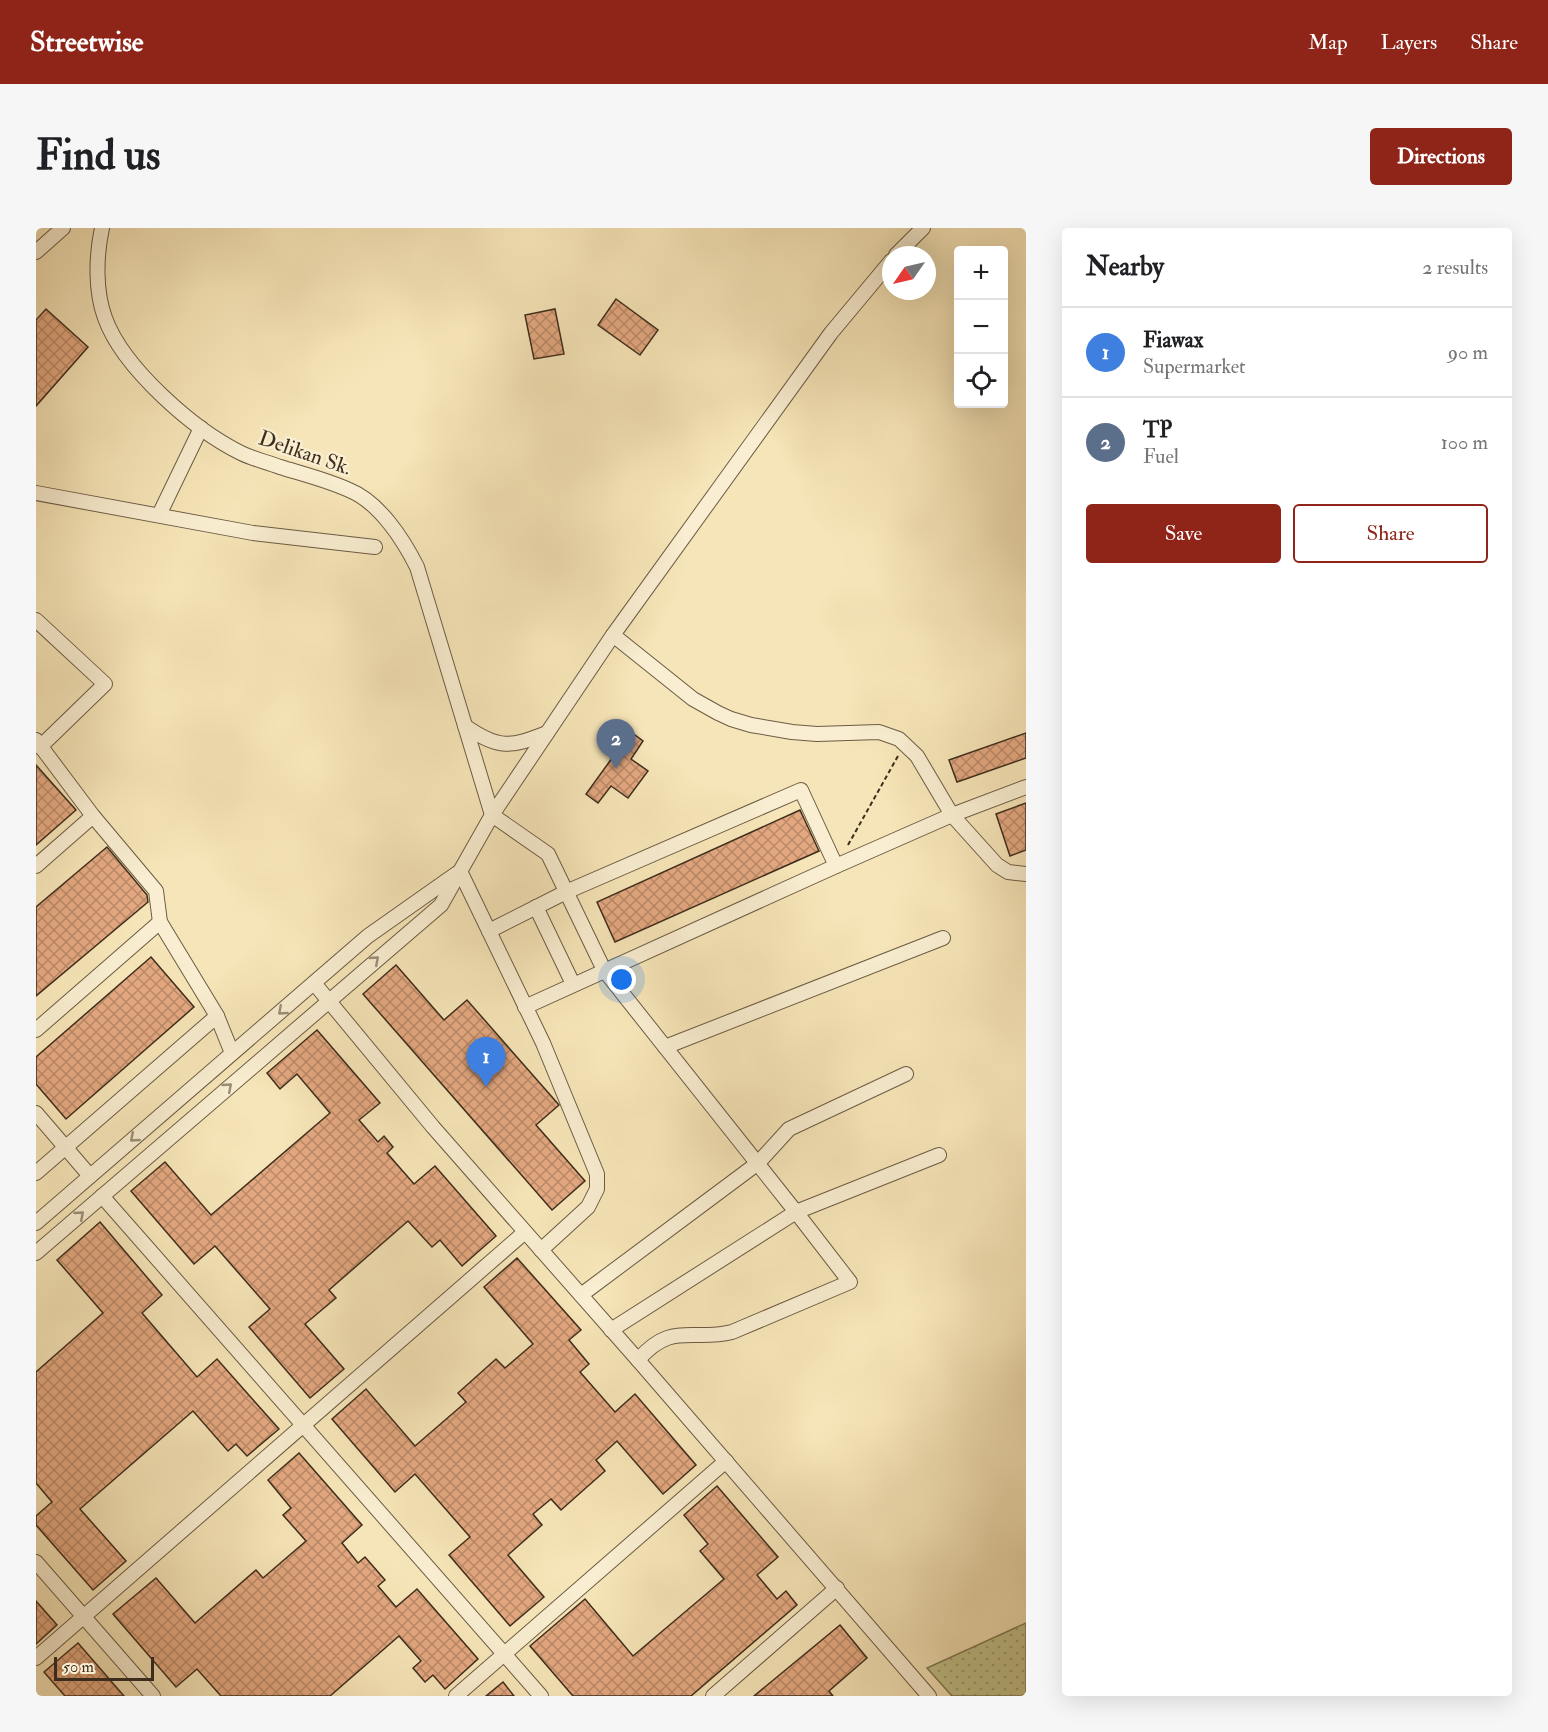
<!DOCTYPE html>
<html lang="en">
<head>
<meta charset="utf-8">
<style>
	:root { --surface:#fff; --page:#f6f6f6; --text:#202124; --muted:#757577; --line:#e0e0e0; --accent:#8f2418 }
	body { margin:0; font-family:"IM FELL Double Pica",serif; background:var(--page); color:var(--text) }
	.controls { position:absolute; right:18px; top:18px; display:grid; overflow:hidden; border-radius:6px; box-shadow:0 6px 24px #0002 }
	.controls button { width:54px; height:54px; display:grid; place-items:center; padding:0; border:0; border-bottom:2px solid var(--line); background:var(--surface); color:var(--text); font:30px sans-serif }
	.compass { position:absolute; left:846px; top:18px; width:54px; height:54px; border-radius:50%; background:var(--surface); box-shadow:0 6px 24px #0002; rotate:236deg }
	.scale { position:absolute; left:18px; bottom:15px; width:100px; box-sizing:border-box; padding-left:6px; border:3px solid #3e2d1c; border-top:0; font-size:16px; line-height:21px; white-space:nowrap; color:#3e2d1c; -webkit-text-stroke:4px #f9eed1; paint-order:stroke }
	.you { position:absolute; left:586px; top:752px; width:21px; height:21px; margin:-15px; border:4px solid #fff; border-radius:50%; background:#1a73e8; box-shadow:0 0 0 9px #1a73e833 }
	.badge { display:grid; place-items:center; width:39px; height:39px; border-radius:50%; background:var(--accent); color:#fff; font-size:20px; font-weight:700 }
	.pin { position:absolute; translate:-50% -50px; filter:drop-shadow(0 2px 3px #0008) }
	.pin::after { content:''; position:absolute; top:32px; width:21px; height:18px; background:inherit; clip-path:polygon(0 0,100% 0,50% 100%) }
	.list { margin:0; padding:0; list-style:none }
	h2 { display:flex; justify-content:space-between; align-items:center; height:78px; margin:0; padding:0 24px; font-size:26px }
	h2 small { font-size:20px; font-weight:400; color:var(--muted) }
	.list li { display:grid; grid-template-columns:39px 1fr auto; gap:18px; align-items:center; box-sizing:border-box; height:90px; padding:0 24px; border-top:2px solid var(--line) }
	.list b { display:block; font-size:22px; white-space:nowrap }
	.list p { margin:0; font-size:20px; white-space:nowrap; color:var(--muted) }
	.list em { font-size:20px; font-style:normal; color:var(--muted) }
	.actions { display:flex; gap:12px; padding:18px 24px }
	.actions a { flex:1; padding:14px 0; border:2px solid var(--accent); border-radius:6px; text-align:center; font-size:21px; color:var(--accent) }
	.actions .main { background:var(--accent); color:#fff }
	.icon { flex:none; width:33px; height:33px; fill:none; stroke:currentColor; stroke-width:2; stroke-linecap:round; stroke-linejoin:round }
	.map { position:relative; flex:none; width:990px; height:1468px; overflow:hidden; border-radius:6px }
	header { display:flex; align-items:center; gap:36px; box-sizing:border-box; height:84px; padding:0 30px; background:var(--accent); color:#fff }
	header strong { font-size:28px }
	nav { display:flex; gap:33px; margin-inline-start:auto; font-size:21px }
	.intro { display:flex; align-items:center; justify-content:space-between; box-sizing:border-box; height:144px; padding:0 36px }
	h1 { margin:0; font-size:42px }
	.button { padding:15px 27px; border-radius:6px; background:var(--accent); color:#fff; font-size:21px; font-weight:700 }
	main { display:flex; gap:36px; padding:0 36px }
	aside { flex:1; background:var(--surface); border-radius:6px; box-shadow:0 6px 24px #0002 }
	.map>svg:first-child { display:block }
	.grass { fill:url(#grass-dots); stroke:#807854; stroke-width:1.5 }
	.building { fill:url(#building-cross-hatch); stroke:#3e2d1c; stroke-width:1.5 }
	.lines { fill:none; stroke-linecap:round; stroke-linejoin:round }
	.minor-casing { stroke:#6c5b43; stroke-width:16 }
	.path { stroke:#3e2d1c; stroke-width:2; stroke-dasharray:4.5 3; stroke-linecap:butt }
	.minor { stroke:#f9eed1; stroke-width:14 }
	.oneway { stroke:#9c8e76 }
	.labels { text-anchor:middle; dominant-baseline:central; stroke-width:5; stroke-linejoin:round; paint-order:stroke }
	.street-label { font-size:21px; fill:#3e2d1c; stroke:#f9eed1 }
</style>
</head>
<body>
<header>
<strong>Streetwise</strong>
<nav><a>Map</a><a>Layers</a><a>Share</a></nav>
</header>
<div class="intro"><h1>Find us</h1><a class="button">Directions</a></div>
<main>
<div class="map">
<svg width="990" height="1468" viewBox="0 0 990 1468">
	<defs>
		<pattern id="grass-dots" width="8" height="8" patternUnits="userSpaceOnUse" patternTransform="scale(1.5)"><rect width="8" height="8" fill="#c2c38b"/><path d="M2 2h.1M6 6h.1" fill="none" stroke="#9f9f71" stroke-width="1.8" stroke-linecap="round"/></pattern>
		<pattern id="building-cross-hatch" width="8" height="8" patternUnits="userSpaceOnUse" patternTransform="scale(1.5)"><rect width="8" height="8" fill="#e4a880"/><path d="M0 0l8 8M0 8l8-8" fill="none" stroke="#ba8968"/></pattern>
	</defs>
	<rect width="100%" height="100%" fill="#f6e5b8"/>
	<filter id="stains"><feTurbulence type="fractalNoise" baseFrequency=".00333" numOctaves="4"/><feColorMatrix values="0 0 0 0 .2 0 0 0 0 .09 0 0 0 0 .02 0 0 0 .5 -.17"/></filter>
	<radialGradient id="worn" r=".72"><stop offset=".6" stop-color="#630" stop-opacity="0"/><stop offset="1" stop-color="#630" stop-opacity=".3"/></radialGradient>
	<!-- grass -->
	<path class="grass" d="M990 1395V1468H916L891 1440Z"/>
	<!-- building -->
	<g class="building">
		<path d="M580 71 622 102 604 127 562 97Z"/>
		<path d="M10 81 52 119 0 178V92Z"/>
		<path d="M519 81 528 126 498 131 489 87Z"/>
		<path d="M595 504 607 513 595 531 612 543 592 570 575 558 562 575 550 566Z"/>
		<path d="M990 505V530L921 554 913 532Z"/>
		<path d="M0 537 40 582 0 617Z"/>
		<path d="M990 575V622L974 628 960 586Z"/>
		<path d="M764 582 783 623 579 714 561 674Z"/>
		<path d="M71 619 111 667 112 674 0 768V679Z"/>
		<path d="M115 729 158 779 30 891 0 856V829Z"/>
		<path d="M360 737 408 792 431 772 523 877 500 897 549 953 516 982 327 766Z"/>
		<path d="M281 802 344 875 323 892 342 914 348 908 357 919 351 925 378 956 399 938 460 1008 426 1038 404 1012 396 1019 372 993 293 1062 300 1070 269 1096 308 1141 274 1170 213 1099 234 1081 179 1018 158 1036 95 963 129 934 175 987 294 885 261 846 244 861 231 845Z"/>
		<path d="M64 994 126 1067 106 1085 161 1149 181 1131 243 1201 211 1228 200 1216 192 1223 157 1183 44 1281 90 1333 57 1362 0 1297V1288L16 1274 0 1255V1144L67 1085 21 1032Z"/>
		<path d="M481 1030 545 1102 533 1112 553 1136 544 1144 579 1184 599 1166 660 1237 627 1266 581 1213 560 1232 569 1243 525 1282 515 1271 497 1286 506 1297 472 1327 508 1369 474 1398 413 1327 434 1309 379 1246 359 1264 296 1191 330 1161 379 1218 430 1174 422 1165 460 1131 469 1140 497 1116 448 1059Z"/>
		<path d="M263 1225 326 1297 306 1315 322 1335 329 1329 349 1352 342 1358 360 1379 381 1361 442 1431 409 1461 397 1447 389 1454 377 1440 385 1433 363 1408 294 1468H185L161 1441 140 1459 77 1386 120 1350 159 1395 220 1342 227 1350 270 1313 247 1287 255 1280 232 1252Z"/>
		<path d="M681 1258 742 1329 721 1347 741 1371 750 1363 761 1377 655 1468H537L494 1418 549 1371 597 1428 688 1351 664 1323 672 1316 648 1287Z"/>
		<path d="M0 1373 21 1397 0 1416Z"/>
		<path d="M804 1397 831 1430 793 1463 797 1468H718Z"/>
		<path d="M42 1415 88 1468H29L8 1444Z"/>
		<path d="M467 1454 478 1468H450Z"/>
	</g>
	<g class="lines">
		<!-- minor casing -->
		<g class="minor-casing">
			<g id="minor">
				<path d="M66 0C60 28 59 63 69 90 87 140 158 202 205 225 217 231 231 234 244 239 267 246 291 252 313 262 343 274 367 311 381 339L456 587"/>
				<path d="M0 24 27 0"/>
				<path d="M860 27 887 0"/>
				<path d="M0 265 217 305 339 319"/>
				<path d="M123 287 165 200"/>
				<path d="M0 392 69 456 4 519"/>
				<path d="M577 407 657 471 682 485 695 491 715 497 756 504 781 506 843 504 863 511 881 528 916 587 961 637 972 644 990 646"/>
				<path d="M429 498C463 522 475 519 511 505"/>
				<path d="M0 512 57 588 120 663 124 694 181 788"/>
				<path d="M456 587 512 626 568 742 760 984 814 1054 696 1104C655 1114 636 1093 602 1132"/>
				<path d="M0 638 57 588"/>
				<path d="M424 643 507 815 561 946V961L552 979 505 1022"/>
				<path d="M500 679 537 756"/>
				<path d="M453 703 530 664 765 562 800 638"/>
				<path d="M278 755 397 899 602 1132 893 1468"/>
				<path d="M489 779 800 638 916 587 990 559"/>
				<path d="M0 802 124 694"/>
				<path d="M629 819 907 710"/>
				<path d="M0 885 54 948"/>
				<path d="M0 945 181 788 196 825"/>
				<path d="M66 968 505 1468"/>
				<path d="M0 995 332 708 420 646"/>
				<path d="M0 1025 405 677 456 587 577 407 795 105 855 33"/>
				<path d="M545 1067 722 935 753 901 870 846"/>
				<path d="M575 1102 760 984 903 927"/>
				<path d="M0 1334 117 1468"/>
				<path d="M0 1430 489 1004"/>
				<path d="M420 1468 690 1233"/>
				<path d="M677 1468 801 1360"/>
			</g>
		</g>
		<!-- path -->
		<path class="path" d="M812 617 862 528"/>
		<!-- minor -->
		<use href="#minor" class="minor"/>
	</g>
	<!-- one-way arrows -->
	<defs><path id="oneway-chevron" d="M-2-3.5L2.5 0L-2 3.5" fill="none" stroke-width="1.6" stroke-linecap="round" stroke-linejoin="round" transform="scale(1.5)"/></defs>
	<g class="oneway">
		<use href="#oneway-chevron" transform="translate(339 732) rotate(-41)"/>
		<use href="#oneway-chevron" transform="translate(246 783) rotate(139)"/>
		<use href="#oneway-chevron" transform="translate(192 859) rotate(-41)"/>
		<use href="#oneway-chevron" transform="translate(98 910) rotate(139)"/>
		<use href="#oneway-chevron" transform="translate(44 987) rotate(-41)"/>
	</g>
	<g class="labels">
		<!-- street labels -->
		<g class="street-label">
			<text transform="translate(269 225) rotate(19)">Delikan Sk.</text>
		</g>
	</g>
	<rect width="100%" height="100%" filter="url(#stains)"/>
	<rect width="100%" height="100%" fill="url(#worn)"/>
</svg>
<div class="controls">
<button>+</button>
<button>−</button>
<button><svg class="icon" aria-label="locate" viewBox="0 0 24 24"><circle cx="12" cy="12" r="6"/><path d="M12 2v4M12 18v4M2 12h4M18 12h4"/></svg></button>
</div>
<svg class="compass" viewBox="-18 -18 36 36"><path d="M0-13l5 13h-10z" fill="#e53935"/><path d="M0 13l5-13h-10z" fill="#757577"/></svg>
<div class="scale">50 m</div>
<div class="you"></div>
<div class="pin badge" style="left:450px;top:859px;background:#3f7fe0">1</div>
<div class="pin badge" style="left:580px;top:541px;background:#5c6f8a">2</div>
</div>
<aside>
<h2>Nearby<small>2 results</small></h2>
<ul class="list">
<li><span class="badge" style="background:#3f7fe0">1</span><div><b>Fiawax</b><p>Supermarket</p></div><em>90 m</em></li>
<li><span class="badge" style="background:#5c6f8a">2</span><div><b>TP</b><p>Fuel</p></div><em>100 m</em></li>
</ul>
<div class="actions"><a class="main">Save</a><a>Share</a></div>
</aside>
</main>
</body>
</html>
